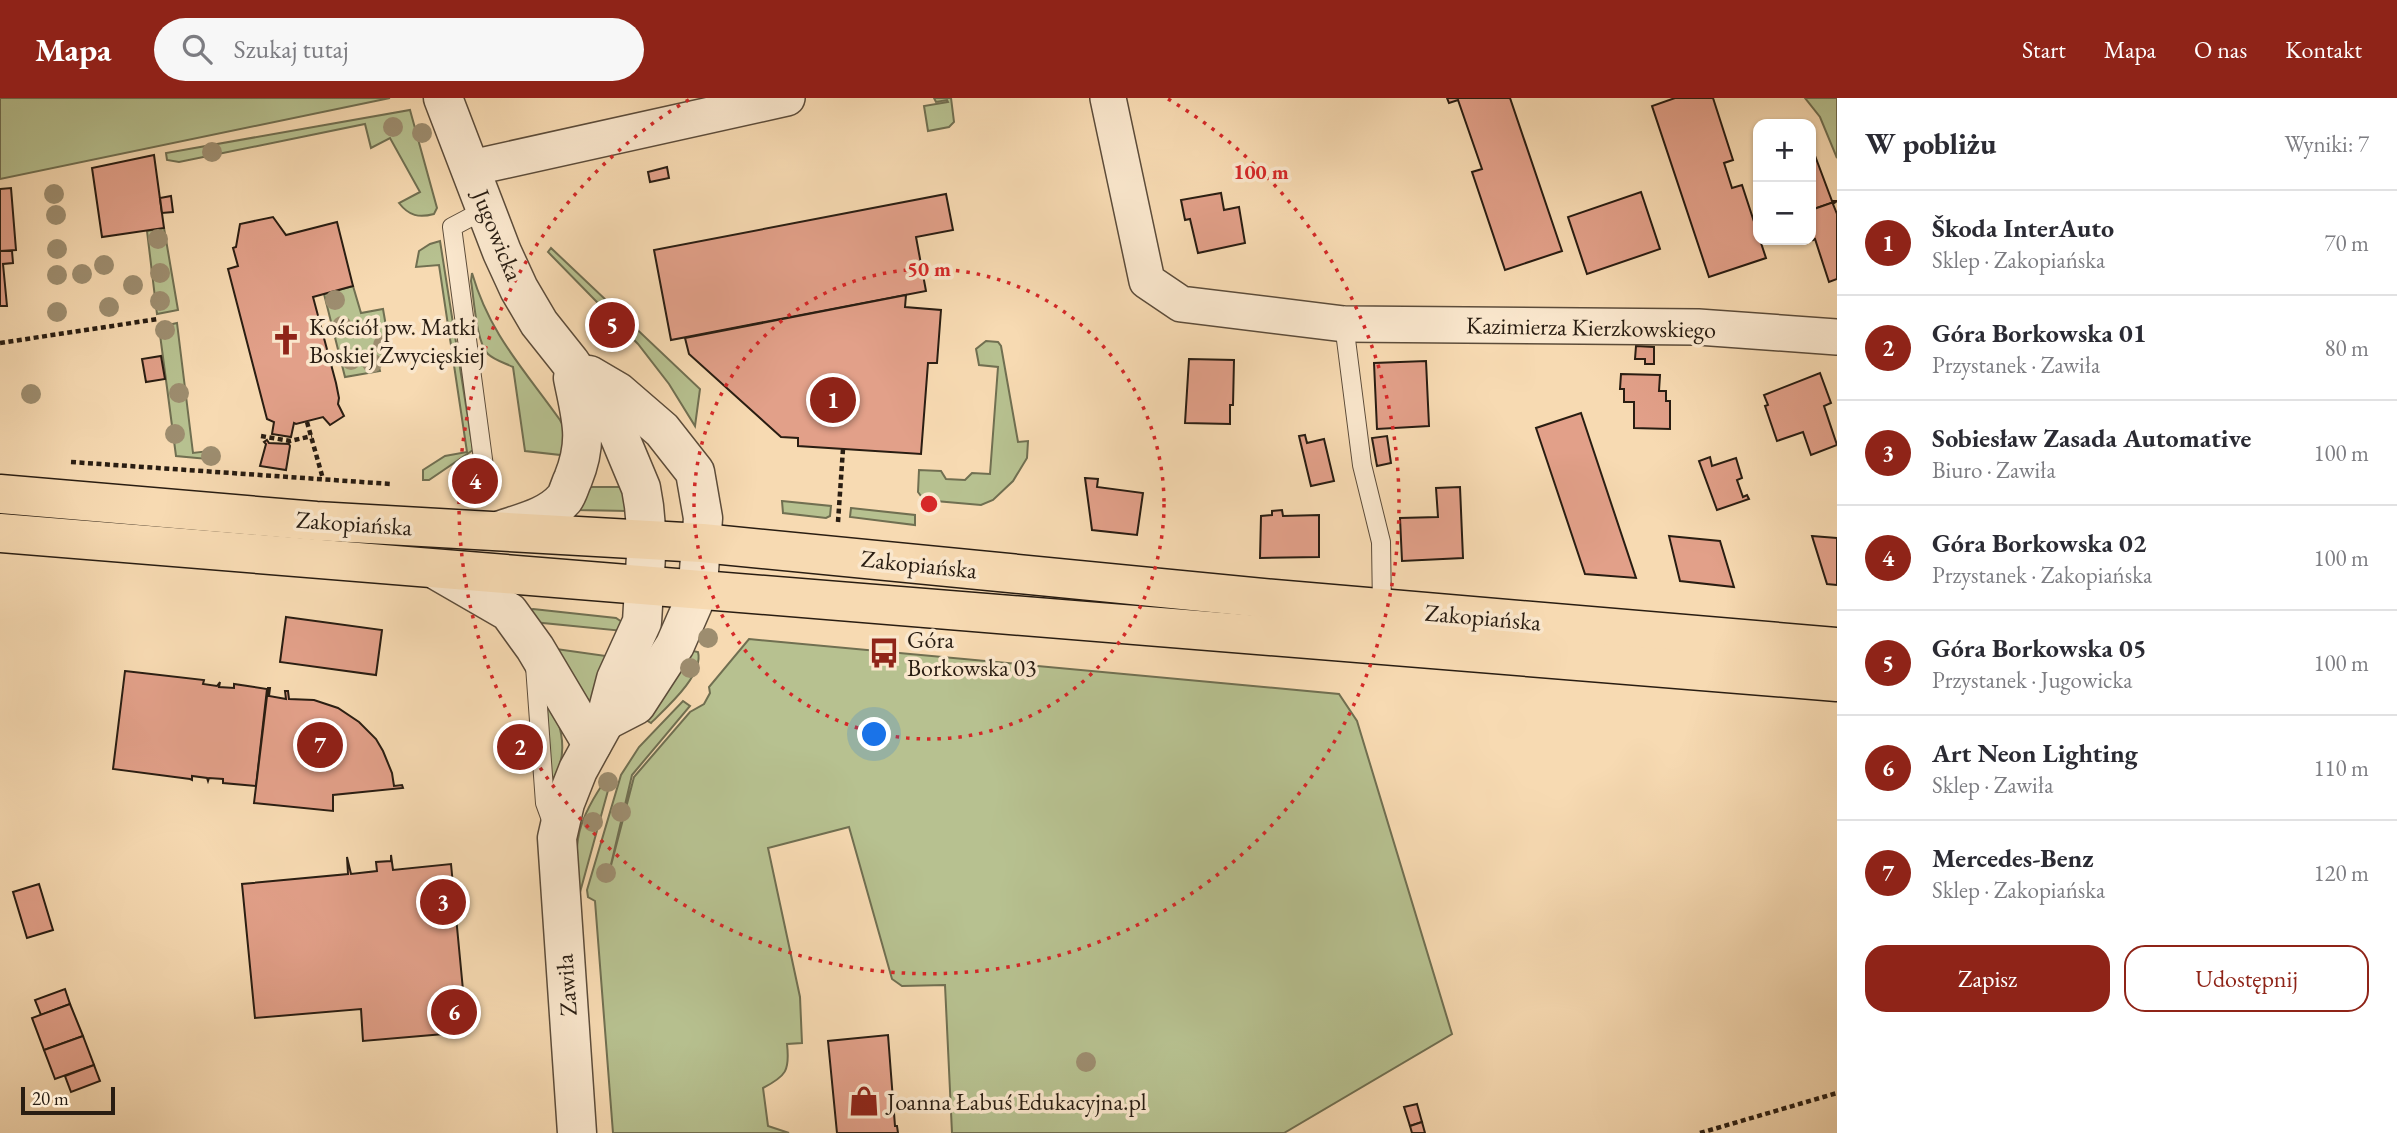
<!DOCTYPE html>
<html lang="pl">
<head>
<meta charset="utf-8">
<style>
	:root { --surface:#fff; --page:#f7f7f7; --text:#2b2b33; --muted:#7c7c81; --line:#e1e1e2; --accent:#8f2418 }
	body { margin:0; font-family:"EB Garamond",serif; background:var(--page); color:var(--text) }
	.controls { position:absolute; right:21px; top:21px; display:grid; overflow:hidden; border-radius:14px; box-shadow:0 2px 5px #0004 }
	.controls button { width:63px; height:63px; display:grid; place-items:center; padding:0; border:0; border-bottom:2px solid var(--line); background:var(--surface); color:var(--text); font:35px sans-serif }
	.scale { position:absolute; left:21px; bottom:18px; width:94px; box-sizing:border-box; padding-left:7px; border:4px solid #291d12; border-top:0; font-size:19px; line-height:24px; white-space:nowrap; color:#291d12; -webkit-text-stroke:5px #fae7cd; paint-order:stroke }
	.you { position:absolute; left:875px; top:637px; width:24px; height:24px; margin:-18px; border:5px solid #fff; border-radius:50%; background:#1a73e8; box-shadow:0 0 0 10px #1a73e833 }
	.badge { display:grid; place-items:center; width:46px; height:46px; border-radius:50%; background:var(--accent); color:#fff; font-size:23px; font-weight:700 }
	.pin { position:absolute; translate:-50% -50%; border:4px solid #fff; box-shadow:0 2px 7px #0006 }
	.list { margin:0; padding:0; list-style:none }
	h2 { display:flex; justify-content:space-between; align-items:center; height:91px; margin:0; padding:0 28px; font-size:30px }
	h2 small { font-size:23px; font-weight:400; color:var(--muted) }
	.list li { display:grid; grid-template-columns:46px 1fr auto; gap:21px; align-items:center; box-sizing:border-box; height:105px; padding:0 28px; border-top:2px solid var(--line) }
	.list b { display:block; font-size:26px; white-space:nowrap }
	.list p { margin:0; font-size:23px; white-space:nowrap; color:var(--muted) }
	.list em { font-size:23px; font-style:normal; color:var(--muted) }
	.actions { display:flex; gap:14px; padding:21px 28px }
	.actions a { flex:1; padding:16px 0; border:2px solid var(--accent); border-radius:21px; text-align:center; font-size:24px; color:var(--accent) }
	.actions .main { background:var(--accent); color:#fff }
	.icon { flex:none; width:38px; height:38px; fill:none; stroke:currentColor; stroke-width:2; stroke-linecap:round; stroke-linejoin:round }
	.map { position:relative; flex:none; width:1837px; height:1035px; overflow:hidden }
	header { display:flex; align-items:center; gap:42px; box-sizing:border-box; height:98px; padding:0 35px; background:var(--accent); color:#fff }
	header strong { font-size:33px }
	nav { display:flex; gap:38px; margin-inline-start:auto; font-size:24px }
	.search { width:490px; height:63px; background:var(--page); display:flex; align-items:center; gap:18px; box-sizing:border-box; padding:0 24px; border-radius:38px; color:var(--muted); font-size:26px }
	main { display:flex }
	aside { flex:1; background:var(--surface) }
	.map>svg:first-child { display:block }
	.green { fill:#b7c190; stroke:#706f51; stroke-width:2 }
	.building { fill:#e2a089; stroke:#291d12; stroke-width:2 }
	.lines { fill:none; stroke-linecap:round; stroke-linejoin:round }
	.service-casing { stroke:#5c4c3a; stroke-width:20 }
	.minor-casing { stroke:#5c4c3a; stroke-width:38 }
	.tertiary-casing { stroke:#5c4c3a; stroke-width:41 }
	.primary-casing { stroke:#291d12; stroke-width:41 }
	.path { stroke:#291d12; stroke-width:4.5; stroke-dasharray:5 3.5; stroke-linecap:butt }
	.service { stroke:#fae7cd; stroke-width:18 }
	.minor { stroke:#fae7cd; stroke-width:35 }
	.tertiary { stroke:#fae7cd; stroke-width:38 }
	.primary { stroke:#f7dab2; stroke-width:38 }
	.tree { fill:#9d8d6f }
	.ring { fill:none; stroke:#d62828; stroke-width:3.5; stroke-dasharray:3.5 7 }
	.labels { text-anchor:middle; dominant-baseline:central; stroke-width:7; stroke-linejoin:round; paint-order:stroke }
	.street-label { font-size:24px; fill:#291d12; stroke:#fae7cd }
	.poi-label { font-size:24px; fill:#291d12; stroke:#fae7cd; text-anchor:start }
	.centre { fill:#d62828; stroke:#fae7cd; stroke-width:3.5 }
	.ring-label { font-size:21px; text-anchor:middle; font-weight:bold; fill:#d62828; stroke:#fae7cd; stroke-width:7; stroke-linejoin:round; paint-order:stroke }
</style>
</head>
<body>
<header>
<strong>Mapa</strong>
<div class="search"><svg class="icon" aria-label="search" viewBox="0 0 24 24"><circle cx="10" cy="10" r="6"/><path d="M15 15l6 6"/></svg>Szukaj tutaj</div>
<nav><a>Start</a><a>Mapa</a><a>O nas</a><a>Kontakt</a></nav>
</header>
<main>
<div class="map">
<svg width="1837" height="1035" viewBox="0 0 1837 1035">
	<rect width="100%" height="100%" fill="#f7dab2"/>
	<filter id="stains"><feTurbulence type="fractalNoise" baseFrequency=".00286" numOctaves="4"/><feColorMatrix values="0 0 0 0 .2 0 0 0 0 .09 0 0 0 0 .02 0 0 0 .5 -.17"/></filter>
	<radialGradient id="worn" r=".72"><stop offset=".6" stop-color="#630" stop-opacity="0"/><stop offset="1" stop-color="#630" stop-opacity=".3"/></radialGradient>
	<!-- green -->
	<g class="green">
		<path d="M0 0H390L0 81Z"/>
		<path d="M934 0H951L954 24 949 29 928 33 924 8 948 4 947 2 936 4Z"/>
		<path d="M1805 0H1837V60L1820 19Z"/>
		<path d="M410 12 437 110 434 116C419 120 409 118 399 105L420 94 390 40 371 50 365 26 179 64 167 62 166 55Z"/>
		<path d="M164 130 178 212 157 216 147 133Z"/>
		<path d="M440 143 473 352 429 382H423V372L445 358 467 354 439 167 416 169 419 153 430 146Z"/>
		<path d="M551 150 700 291 695 328 669 286 638 246 548 154Z"/>
		<path d="M472 175C490 237 524 271 560 322L566 333 570 358 525 353 513 269C505 265 494 262 488 256 476 244 474 200 471 183Z"/>
		<path d="M353 188 361 215 383 211 391 257H384L378 265 380 273 345 279 324 196Z"/>
		<path d="M177 225 193 355 217 352 218 362 176 358 159 229Z"/>
		<path d="M986 243 998 244 1001 248 1018 344 1028 343 1027 360 1013 383 993 402 981 407 924 402 918 394 919 372 941 373 946 381 965 382 972 375 990 376 998 269 979 267 976 251Z"/>
		<path d="M584 389H625L627 413 576 412Z"/>
		<path d="M782 403 831 408 830 418 826 420 783 415Z"/>
		<path d="M851 410 915 417V427L850 419Z"/>
		<path d="M533 511 616 520 622 524 623 533 533 524 530 512Z"/>
		<path d="M749 541 1339 596 1357 623 1452 936 1284 1035H952L945 887 902 888 892 881 849 729 768 750 800 899 802 945 787 946C790 973 786 978 763 990L768 1028 789 1035H613L595 803 588 799 587 792 621 677 639 649 683 603 690 608 632 677 609 775 634 679 690 614 704 606 710 595 709 589Z"/>
		<path d="M549 550 613 559 589 609Z"/>
		<path d="M693 553 698 554C704 577 666 610 651 625L646 622Z"/>
		<path d="M546 592C558 619 572 653 553 681H551Z"/>
		<path d="M609 677 612 678 579 798C573 743 576 723 609 677Z"/>
	</g>
	<!-- building -->
	<g class="building">
		<path d="M1447 0H1510L1562 153 1505 172 1472 74 1482 71 1458 2 1449 5Z"/>
		<path d="M1675 0H1713L1733 62 1724 65 1732 90 1742 87 1758 136V142H1760L1766 160 1709 179 1652 8Z"/>
		<path d="M1811 47 1832 103H1837L1811 112Z"/>
		<path d="M154 57 164 130 102 139 92 70Z"/>
		<path d="M667 69 669 80 650 84 648 74Z"/>
		<path d="M11 90 16 152 0 153V91Z"/>
		<path d="M1641 94 1660 151 1587 176 1568 119Z"/>
		<path d="M1221 95 1224 112 1239 109 1245 145 1198 155 1190 121 1185 122 1181 102Z"/>
		<path d="M946 96 953 132 916 139 926 193 671 242 654 152Z"/>
		<path d="M171 98 173 114 162 115 160 100Z"/>
		<path d="M1837 103 1833 106 1837 116V181L1829 184 1815 141 1813 142 1811 137V112Z"/>
		<path d="M273 119 286 137 337 124 353 188 313 199 336 285 339 300 338 306 344 318 330 327 323 319 296 326 294 325 291 339 272 336 274 324 267 321 228 171 238 168 233 150 236 149 240 126Z"/>
		<path d="M0 153H12L13 165 3 166 7 208H0Z"/>
		<path d="M906 197 905 209 941 212 937 265H928L921 356 798 348V340L781 339 689 256 685 240Z"/>
		<path d="M1636 248 1654 249V266H1645V261H1635Z"/>
		<path d="M161 258 165 281 146 284 142 261Z"/>
		<path d="M1189 261 1234 262 1233 307H1230V326L1185 325Z"/>
		<path d="M1426 263 1429 328 1377 331 1374 265Z"/>
		<path d="M1820 275 1831 305 1824 308 1837 347 1811 357 1803 334 1777 343 1765 308 1768 307 1764 297Z"/>
		<path d="M1621 276 1660 277 1659 293H1666V303H1670V331L1634 330V304H1624V291H1620Z"/>
		<path d="M1581 315 1636 480 1585 476 1536 330Z"/>
		<path d="M1305 337 1307 345 1324 341 1334 383 1311 388 1299 338Z"/>
		<path d="M1387 338 1391 365 1377 368 1372 340Z"/>
		<path d="M267 342 269 345 289 346 290 348 286 372 260 368 266 346 264 344Z"/>
		<path d="M1710 359 1712 368 1736 360 1742 380 1737 382 1743 399 1747 397 1749 401 1717 412 1699 363Z"/>
		<path d="M1085 380 1098 381 1097 389 1143 395 1137 437 1092 432Z"/>
		<path d="M1460 389 1463 460 1402 463 1400 420 1438 419 1436 390Z"/>
		<path d="M1282 412 1283 418 1319 417V459L1260 460 1261 418 1272 417V413Z"/>
		<path d="M1669 438 1720 443 1734 489 1680 483Z"/>
		<path d="M1812 438 1837 440V487L1827 486Z"/>
		<path d="M286 519 382 532 376 577 280 564Z"/>
		<path d="M125 573 204 582 203 586 217 588 220 584 219 589 234 590V586L267 591 256 688 223 685V681L209 680 208 683 207 680 192 678V682L190 681 113 671Z"/>
		<path d="M268 590H270L269 598 286 601 285 593H288L289 601 314 602 338 610 359 624 376 641 383 653 392 675 394 688 402 687 403 690 333 697V713L254 705Z"/>
		<path d="M391 757 393 772 451 766 467 934 363 943 361 911 255 920 242 786 348 776 347 759 351 776 377 773 376 764 391 763Z"/>
		<path d="M39 786 53 832 27 840 13 794Z"/>
		<path d="M65 891 70 906 41 917 35 902Z"/>
		<path d="M70 906 83 938 44 952 32 920Z"/>
		<path d="M888 937 895 1028H897L898 1035H837L828 943Z"/>
		<path d="M83 938 94 967 55 981 44 952Z"/>
		<path d="M94 967 100 983 71 994 65 978Z"/>
		<path d="M1417 1006 1422 1024 1410 1028 1404 1009Z"/>
		<path d="M1422 1024 1425 1035H1412L1410 1028Z"/>
	</g>
	<g class="lines">
		<!-- service casing -->
		<g class="service-casing">
			<g id="service">
				<path d="M1344 226 1362 367 1381 444 1382 510"/>
				<path d="M485 376 452 129 486 111"/>
				<path d="M535 568 545 705 553 727"/>
			</g>
		</g>
		<!-- minor casing -->
		<g class="minor-casing">
			<g id="minor">
				<path d="M1108 0 1147 183 1181 206 1344 226 1698 229 1837 239"/>
				<path d="M471 70 787 0"/>
			</g>
		</g>
		<!-- tertiary casing -->
		<g class="tertiary-casing">
			<g id="tertiary">
				<path d="M443 0 502 154 519 191 539 225 570 264 618 335 641 390 644 408 647 441 642 524 616 581 605 623 578 672 565 705 557 740 577 1035"/>
				<path d="M589 277 618 294 662 332 695 374 703 420 699 473 693 506 675 547 636 607 605 623"/>
				<path d="M501 432C521 425 549 419 564 401 568 396 570 387 573 381 589 342 581 320 573 280"/>
				<path d="M438 473 509 514 535 550 592 646"/>
			</g>
		</g>
		<!-- primary casing -->
		<g class="primary-casing">
			<g id="primary">
				<path d="M0 396 316 423 702 445 1274 501 1837 549"/>
				<path d="M0 435C612 490 1225 533 1837 584"/>
			</g>
		</g>
		<!-- path -->
		<g class="path">
			<path d="M0 245 158 221"/>
			<path d="M307 324 323 381"/>
			<path d="M261 338 290 343 312 338"/>
			<path d="M71 364 391 386"/>
			<path d="M838 424 843 351"/>
			<path d="M1700 1035 1837 995"/>
		</g>
		<!-- service -->
		<use href="#service" class="service"/>
		<!-- minor -->
		<use href="#minor" class="minor"/>
		<!-- tertiary -->
		<use href="#tertiary" class="tertiary"/>
		<!-- primary -->
		<use href="#primary" class="primary"/>
	</g>
	<!-- trees -->
	<g class="tree">
		<circle cx="393" cy="29" r="10"/>
		<circle cx="422" cy="35" r="10"/>
		<circle cx="212" cy="54" r="10"/>
		<circle cx="54" cy="96" r="10"/>
		<circle cx="56" cy="117" r="10"/>
		<circle cx="158" cy="141" r="10"/>
		<circle cx="57" cy="151" r="10"/>
		<circle cx="104" cy="167" r="10"/>
		<circle cx="160" cy="175" r="10"/>
		<circle cx="82" cy="176" r="10"/>
		<circle cx="57" cy="177" r="10"/>
		<circle cx="133" cy="187" r="10"/>
		<circle cx="335" cy="202" r="10"/>
		<circle cx="160" cy="203" r="10"/>
		<circle cx="109" cy="209" r="10"/>
		<circle cx="57" cy="214" r="10"/>
		<circle cx="342" cy="228" r="10"/>
		<circle cx="165" cy="232" r="10"/>
		<circle cx="383" cy="247" r="10"/>
		<circle cx="351" cy="262" r="10"/>
		<circle cx="372" cy="265" r="10"/>
		<circle cx="179" cy="295" r="10"/>
		<circle cx="31" cy="296" r="10"/>
		<circle cx="175" cy="336" r="10"/>
		<circle cx="211" cy="358" r="10"/>
		<circle cx="708" cy="540" r="10"/>
		<circle cx="690" cy="570" r="10"/>
		<circle cx="608" cy="684" r="10"/>
		<circle cx="621" cy="714" r="10"/>
		<circle cx="593" cy="724" r="10"/>
		<circle cx="606" cy="775" r="10"/>
		<circle cx="1086" cy="964" r="10"/>
	</g>
	<!-- distance rings -->
	<g class="ring">
		<circle cx="929" cy="406" r="235"/>
		<path d="M1168 1A470 470 0 1 1 690 1"/>
	</g>
	<!-- icons -->
	<defs>
		<g id="church-bare" transform="scale(2.415)"><path d="M-1.2-6h2.4v3.5h3.3v2.4h-3.3V6h-2.4V-.1h-3.3v-2.4h3.3Z" fill="#8f2418" stroke="#fae7cd" stroke-width="2.5" paint-order="stroke"/></g>
		<g id="bus-bare" transform="scale(2.415)"><path d="M-5-6H5V4H4V6H2V4H-2V6H-4V4H-5ZM-3.5-4V0h7V-4ZM-3.5 1.2v1.5H-2V1.2ZM2 1.2v1.5H3.5V1.2Z" fill="#8f2418" stroke="#fae7cd" stroke-width="2.5" paint-order="stroke"/></g>
		<g id="shop-bare" transform="scale(2.415)"><path d="M-5-2.5h2.3a2.7 3.5 0 0 1 5.4 0H5L5.5 6h-11ZM-1.5-2.5h3a1.5 2.3 0 0 0-3 0Z" fill="#8f2418" stroke="#fae7cd" stroke-width="2.5" paint-order="stroke"/></g>
	</defs>
	<g fill-rule="evenodd">
		<use href="#church-bare" x="286" y="242"/>
		<use href="#bus-bare" x="884" y="555"/>
		<use href="#shop-bare" x="864" y="1003"/>
	</g>
	<g class="labels">
		<!-- street labels -->
		<g class="street-label">
			<text transform="translate(498 137) rotate(68)">Jugowicka</text>
			<text transform="translate(1591 229) rotate(1)">Kazimierza Kierzkowskiego</text>
			<text transform="translate(354 425) rotate(4)">Zakopiańska</text>
			<text transform="translate(919 466) rotate(6)">Zakopiańska</text>
			<text transform="translate(1483 519) rotate(5)">Zakopiańska</text>
			<text transform="translate(566 887) rotate(-94)">Zawiła</text>
		</g>
		<!-- poi labels -->
		<g class="poi-label">
			<text x="309" y="228">Kościół pw. Matki<tspan x="309" dy="28">Boskiej Zwycięskiej</tspan></text>
			<text x="907" y="541">Góra<tspan x="907" dy="28">Borkowska 03</tspan></text>
			<text x="887" y="1003">Joanna Łabuś Edukacyjna.pl</text>
		</g>
	</g>
	<circle cx="929" cy="406" r="10" class="centre"/>
	<g class="ring-label">
		<text x="1261" y="81">100 m</text>
		<text x="929" y="178">50 m</text>
	</g>
	<rect width="100%" height="100%" filter="url(#stains)"/>
	<rect width="100%" height="100%" fill="url(#worn)"/>
</svg>
<div class="controls">
<button>+</button>
<button>−</button>
</div>
<div class="scale">20 m</div>
<div class="you"></div>
<div class="pin badge" style="left:833px;top:302px">1</div>
<div class="pin badge" style="left:520px;top:649px">2</div>
<div class="pin badge" style="left:443px;top:804px">3</div>
<div class="pin badge" style="left:475px;top:383px">4</div>
<div class="pin badge" style="left:612px;top:227px">5</div>
<div class="pin badge" style="left:454px;top:914px">6</div>
<div class="pin badge" style="left:320px;top:647px">7</div>
</div>
<aside>
<h2>W pobliżu<small>Wyniki: 7</small></h2>
<ul class="list">
<li><span class="badge">1</span><div><b>Škoda InterAuto</b><p>Sklep · Zakopiańska</p></div><em>70 m</em></li>
<li><span class="badge">2</span><div><b>Góra Borkowska 01</b><p>Przystanek · Zawiła</p></div><em>80 m</em></li>
<li><span class="badge">3</span><div><b>Sobiesław Zasada Automative</b><p>Biuro · Zawiła</p></div><em>100 m</em></li>
<li><span class="badge">4</span><div><b>Góra Borkowska 02</b><p>Przystanek · Zakopiańska</p></div><em>100 m</em></li>
<li><span class="badge">5</span><div><b>Góra Borkowska 05</b><p>Przystanek · Jugowicka</p></div><em>100 m</em></li>
<li><span class="badge">6</span><div><b>Art Neon Lighting</b><p>Sklep · Zawiła</p></div><em>110 m</em></li>
<li><span class="badge">7</span><div><b>Mercedes-Benz</b><p>Sklep · Zakopiańska</p></div><em>120 m</em></li>
</ul>
<div class="actions"><a class="main">Zapisz</a><a>Udostępnij</a></div>
</aside>
</main>
</body>
</html>
